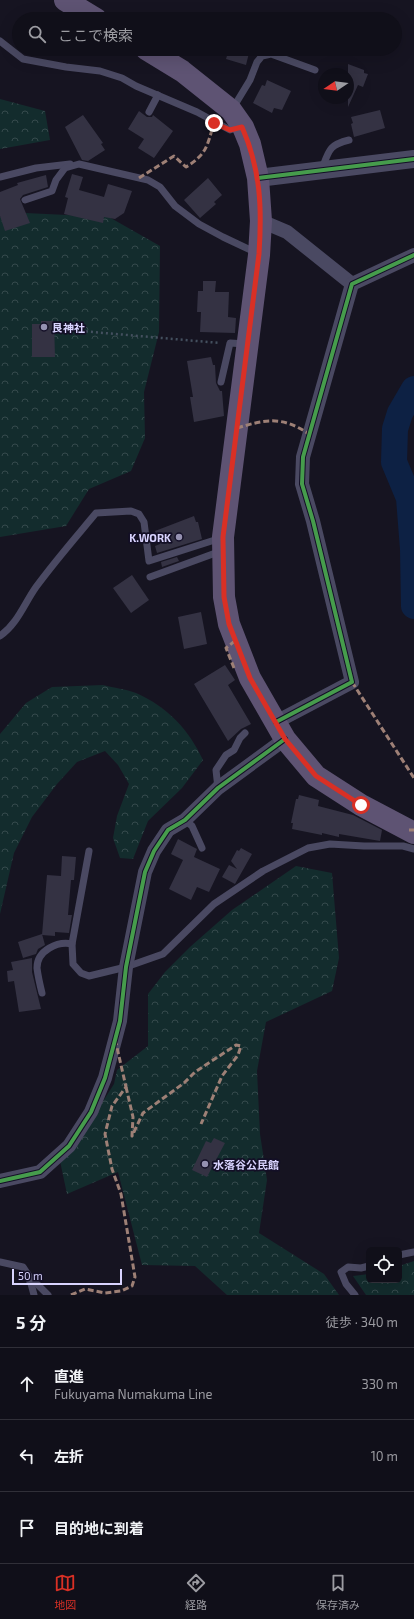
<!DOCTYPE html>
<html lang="ja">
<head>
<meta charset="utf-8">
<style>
	:root { --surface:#100f19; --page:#1e1d26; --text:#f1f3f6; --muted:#9c9ca2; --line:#302f38; --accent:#d93025 }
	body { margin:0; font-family:"Exo 2","Noto Sans JP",sans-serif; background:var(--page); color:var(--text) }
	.controls { position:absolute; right:12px; bottom:12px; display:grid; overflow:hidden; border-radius:6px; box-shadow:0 4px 16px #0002 }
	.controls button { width:36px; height:36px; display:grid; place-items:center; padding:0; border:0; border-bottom:1px solid var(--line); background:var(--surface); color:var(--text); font:20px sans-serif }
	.compass { position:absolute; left:318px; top:68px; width:36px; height:36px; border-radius:50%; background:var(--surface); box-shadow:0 4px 16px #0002; rotate:257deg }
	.scale { position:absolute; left:12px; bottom:10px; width:110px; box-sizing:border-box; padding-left:4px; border:2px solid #d9d4ff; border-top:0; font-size:11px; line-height:14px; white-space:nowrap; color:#d9d4ff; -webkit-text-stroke:3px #130f26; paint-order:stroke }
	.stop { position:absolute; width:12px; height:12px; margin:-9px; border:3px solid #d93025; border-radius:50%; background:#fff }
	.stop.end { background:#d93025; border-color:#fff; box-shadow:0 1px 4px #0008 }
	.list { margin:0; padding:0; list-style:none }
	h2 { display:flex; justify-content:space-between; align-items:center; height:52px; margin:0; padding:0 16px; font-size:17px }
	h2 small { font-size:13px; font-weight:400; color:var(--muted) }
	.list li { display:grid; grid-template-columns:26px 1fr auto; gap:12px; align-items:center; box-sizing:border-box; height:72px; padding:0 16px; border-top:1px solid var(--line) }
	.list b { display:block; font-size:15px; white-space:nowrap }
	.list p { margin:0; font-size:13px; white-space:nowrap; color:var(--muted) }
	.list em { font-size:13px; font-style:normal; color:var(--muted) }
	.icon { flex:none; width:22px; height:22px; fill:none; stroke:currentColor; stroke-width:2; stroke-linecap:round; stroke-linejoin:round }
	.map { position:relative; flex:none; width:414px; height:1295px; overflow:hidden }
	.search { position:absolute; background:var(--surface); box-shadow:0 4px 16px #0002; left:12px; right:12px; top:12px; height:44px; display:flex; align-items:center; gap:10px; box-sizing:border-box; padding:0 14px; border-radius:22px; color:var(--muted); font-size:15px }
	.sheet { height:268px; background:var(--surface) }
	nav { display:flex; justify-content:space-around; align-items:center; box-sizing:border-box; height:56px; border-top:1px solid var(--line); background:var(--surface); font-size:11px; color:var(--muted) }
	nav a { display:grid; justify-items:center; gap:2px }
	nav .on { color:var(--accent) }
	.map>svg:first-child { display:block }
	.forest { fill:url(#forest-crowns) }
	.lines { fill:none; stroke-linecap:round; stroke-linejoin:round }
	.river { stroke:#0d2144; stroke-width:26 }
	.building { fill:#343243 }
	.path { stroke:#44505f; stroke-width:2.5; stroke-dasharray:2 3; stroke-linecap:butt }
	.service { stroke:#4a4962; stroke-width:7 }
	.minor { stroke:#4a4962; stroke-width:14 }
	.tertiary { stroke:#4a4962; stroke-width:18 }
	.primary { stroke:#5e5373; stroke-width:22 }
	.quiet { stroke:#9e8076; stroke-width:3; stroke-dasharray:6 3; stroke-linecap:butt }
	.cycleway-casing { stroke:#130f26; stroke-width:6 }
	.cycleway { stroke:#469c4c; stroke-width:4 }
	.route { stroke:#d93025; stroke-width:5 }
	.poi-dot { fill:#9591b1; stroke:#130f26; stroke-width:1.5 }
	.labels { text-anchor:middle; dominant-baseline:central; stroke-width:3.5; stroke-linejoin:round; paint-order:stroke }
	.poi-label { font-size:11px; font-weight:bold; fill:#d9d4ff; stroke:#130f26; text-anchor:start }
</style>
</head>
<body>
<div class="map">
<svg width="414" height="1295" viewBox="0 0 414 1295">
	<defs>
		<pattern id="forest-crowns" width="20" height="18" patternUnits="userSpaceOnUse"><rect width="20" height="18" fill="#132c2d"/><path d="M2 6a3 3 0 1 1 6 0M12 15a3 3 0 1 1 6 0" fill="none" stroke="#354a4c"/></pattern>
	</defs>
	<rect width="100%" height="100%" fill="#161421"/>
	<!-- forest -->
	<g class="forest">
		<path d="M0 99 45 111 50 140 0 149Z"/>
		<path d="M25 213 109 217 160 246 159 332 144 392 145 438 131 471 89 489 66 526 0 537V217Z"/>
		<path d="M103 685C114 688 126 689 136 693 168 707 189 730 203 760L182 788 148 821 133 859 120 858 113 838 117 816 129 784 118 765 105 751 77 762 57 784 32 817 14 853 0 914V734L26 703 52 687Z"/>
		<path d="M296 866 332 873 339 958 332 991 266 1022 257 1071 260 1134 267 1180 259 1233 324 1274 339 1295H227L195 1266 142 1265 118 1172 67 1194 60 1161 72 1150 114 1084 117 1070 148 1046V994L165 972 190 947 232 910Z"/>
		<path d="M414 1261V1295H366L353 1276 369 1274V1280H399V1266Z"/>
	</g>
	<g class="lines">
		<!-- river -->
		<path class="river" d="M414 389 400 413 395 429 394 462 409 498 413 549 414 606"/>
	</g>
	<!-- building -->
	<g class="building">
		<path d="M229 49H250L246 65 226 59Z"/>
		<path d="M348 64 364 70V73L368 74 363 87 358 85 348 107Z"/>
		<path d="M267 80 291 91 282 110 274 108 272 113 253 103 262 85 265 86Z"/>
		<path d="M380 110 385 128 354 137 351 124 353 123 351 117Z"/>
		<path d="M139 111 147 117H152L153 115 173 131 154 158 138 148 144 139 128 129Z"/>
		<path d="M83 115 103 143 101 144 105 150 88 161 82 160 65 127Z"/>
		<path d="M72 174 83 177 79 190 104 197 108 184 132 191 124 213 115 219 104 217 103 223 64 214 68 198 65 197Z"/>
		<path d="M46 175 48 187 23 195 20 199 30 223 5 231 0 216V192L18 185 17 183Z"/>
		<path d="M208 178 222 195 214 202 216 204 200 218 184 200Z"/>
		<path d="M203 281H216L215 292H229L228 317 236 318 235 333 200 332 201 312H197L198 291H203Z"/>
		<path d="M41 321H54L55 357H32V324H41Z"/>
		<path d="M211 357 213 365H215L216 383 220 391H222L224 416 194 422 190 397H193L187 361Z"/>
		<path d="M194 516 196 522H198L202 539 157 553 155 546 160 544 155 531Z"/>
		<path d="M177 557 179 561 162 567 161 562Z"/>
		<path d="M132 575 149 600 131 613 113 588Z"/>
		<path d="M201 612 207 644 184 649 178 617Z"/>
		<path d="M225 665 235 680 228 685 251 724 241 729 228 741 194 684Z"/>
		<path d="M299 795 319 800 318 806 353 815 382 830 380 841 339 834V837L322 833V835L292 829 293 823H291L296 799H298Z"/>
		<path d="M178 839 197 849 194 857 220 869 209 892 197 887 191 900 169 889 183 860 171 854Z"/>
		<path d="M241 848 252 854 235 884 222 877 229 865 237 869 231 861 237 850 239 851Z"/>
		<path d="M62 856 76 857 74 880H71L68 915H72L69 933 55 932V936L42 935 47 875 61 876Z"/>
		<path d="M42 934 45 945 38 949 36 954 23 958 18 942Z"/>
		<path d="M32 958V972L41 1009 19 1012 14 981 8 982 7 971 13 970 11 962Z"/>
		<path d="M214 1138 225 1143 207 1177 192 1170 206 1141 211 1143Z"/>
	</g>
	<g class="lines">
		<!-- path -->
		<path class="path" d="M81 331 220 343"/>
		<!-- service -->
		<g class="service">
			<path d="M0 41 23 59 66 67 100 71 122 78 136 86 197 112 230 130 240 127"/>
			<path d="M233 108 250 80 257 62 262 56 271 54 315 70"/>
			<path d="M149 112 158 95"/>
			<path d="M322 169C329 150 329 145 349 140"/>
			<path d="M0 177 36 168 70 164"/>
			<path d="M25 200 52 191 56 180 65 168 79 164 148 180 160 187 175 206 199 224 223 237 257 253"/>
			<path d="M221 382 230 343 246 344"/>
			<path d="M150 577 221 551"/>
			<path d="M0 636C18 623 24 604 36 587 55 561 76 537 96 513L131 511 139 514 144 522 149 561 221 538"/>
			<path d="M218 788 216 770 226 755 234 750 240 738 245 733"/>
			<path d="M185 820 192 826 202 848"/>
			<path d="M89 851 72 944 73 964 81 973 89 976 126 967 163 954 214 904 263 871 308 848 330 844 364 846H403L414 849"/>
			<path d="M42 993C40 985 38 976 37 968 37 950 58 941 72 944"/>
			<path d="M399 1255 414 1252"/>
			<path d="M0 1262 23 1267 29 1276 34 1295"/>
			<path d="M30 1282 37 1284 48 1295"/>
			<path d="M355 1295 346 1284 341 1272 348 1267 361 1268 369 1266"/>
		</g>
		<!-- minor -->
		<g class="minor">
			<path d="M261 221 287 232 352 284"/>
			<path d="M276 722 352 682 313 521 302 484 303 457 352 284 414 255"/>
			<path d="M0 1181 40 1172 69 1146 91 1112 105 1078 120 1021 126 967 145 872 154 851 168 830 185 820 218 788 285 739"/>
		</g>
		<!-- tertiary -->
		<path class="tertiary" d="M258 178 414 159"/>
		<!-- primary -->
		<g class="primary">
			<path d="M65 0 96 19"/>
			<path d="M146 49 182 71 231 110 243 127 250 144 258 178 261 221 259 255 223 537 224 597 229 624 250 678 285 739 316 776 361 805 414 833"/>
		</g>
		<!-- quiet -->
		<g class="quiet">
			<path d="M139 178 174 156 186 167C207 154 207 146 214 123"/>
			<path d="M237 428C267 419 282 416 309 434"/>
			<path d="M234 668 226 648 236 640"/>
			<path d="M352 682 414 778"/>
			<path d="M409 830H414"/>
			<path d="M126 1087 133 1117 132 1136 143 1113 184 1083 195 1072 236 1045 241 1046 238 1055 222 1076 201 1124"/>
			<path d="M71 1295 85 1289 105 1293 121 1291 132 1286 135 1277 121 1194 112 1169 105 1134 112 1106 126 1087 116 1043"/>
		</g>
		<!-- cycleway casing -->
		<g class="cycleway-casing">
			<g id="cycleway">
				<path d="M258 178 414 159"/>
				<path d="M276 722 352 682 313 521 302 484 303 457 352 284 414 255"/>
				<path d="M0 1181 40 1172 69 1146 91 1112 105 1078 120 1021 126 967 145 872 154 851 168 830 185 820 218 788 285 739"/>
			</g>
		</g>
		<!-- cycleway -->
		<use href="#cycleway" class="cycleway"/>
	</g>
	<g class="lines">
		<!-- route -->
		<path class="route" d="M214 123 230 130 242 127C261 170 262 209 259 254L223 537 224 597 229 624 250 678 285 739 316 776 361 805"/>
	</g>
	<!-- markers -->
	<g class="poi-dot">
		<circle cx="44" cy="327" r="4"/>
		<circle cx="179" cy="537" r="4"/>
		<circle cx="205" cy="1164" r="4"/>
	</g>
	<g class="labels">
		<!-- poi labels -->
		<g class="poi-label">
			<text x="52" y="327">艮神社</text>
			<text x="171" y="537" text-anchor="end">K.WORK</text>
			<text x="213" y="1164">水落谷公民館</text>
		</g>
	</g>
</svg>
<div class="controls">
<button><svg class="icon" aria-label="locate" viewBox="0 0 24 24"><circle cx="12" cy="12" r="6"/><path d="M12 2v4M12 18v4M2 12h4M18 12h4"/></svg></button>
</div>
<svg class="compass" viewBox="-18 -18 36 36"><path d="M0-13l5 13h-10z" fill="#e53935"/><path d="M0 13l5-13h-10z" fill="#9c9ca2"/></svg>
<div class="scale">50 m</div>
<div class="stop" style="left:361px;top:805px"></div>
<div class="stop end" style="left:214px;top:123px"></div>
<div class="search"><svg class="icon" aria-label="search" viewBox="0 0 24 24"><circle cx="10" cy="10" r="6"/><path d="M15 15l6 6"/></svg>ここで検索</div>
</div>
<section class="sheet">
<h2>5 分<small>徒歩 · 340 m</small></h2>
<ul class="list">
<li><svg class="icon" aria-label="ahead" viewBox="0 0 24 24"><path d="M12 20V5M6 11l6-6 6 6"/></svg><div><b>直進</b><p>Fukuyama Numakuma Line</p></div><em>330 m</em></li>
<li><svg class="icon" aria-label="left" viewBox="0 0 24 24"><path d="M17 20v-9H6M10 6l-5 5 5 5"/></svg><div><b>左折</b></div><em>10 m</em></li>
<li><svg class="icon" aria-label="arrive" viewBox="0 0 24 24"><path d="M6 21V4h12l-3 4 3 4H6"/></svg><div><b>目的地に到着</b></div></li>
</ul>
</section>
<nav>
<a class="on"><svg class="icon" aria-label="map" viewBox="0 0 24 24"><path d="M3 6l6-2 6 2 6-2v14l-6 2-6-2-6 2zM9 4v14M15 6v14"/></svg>地図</a>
<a><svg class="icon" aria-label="directions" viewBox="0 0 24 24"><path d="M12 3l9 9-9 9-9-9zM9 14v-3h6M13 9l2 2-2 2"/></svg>経路</a>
<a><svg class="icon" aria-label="saved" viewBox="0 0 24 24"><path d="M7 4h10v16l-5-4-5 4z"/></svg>保存済み</a>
</nav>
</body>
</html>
